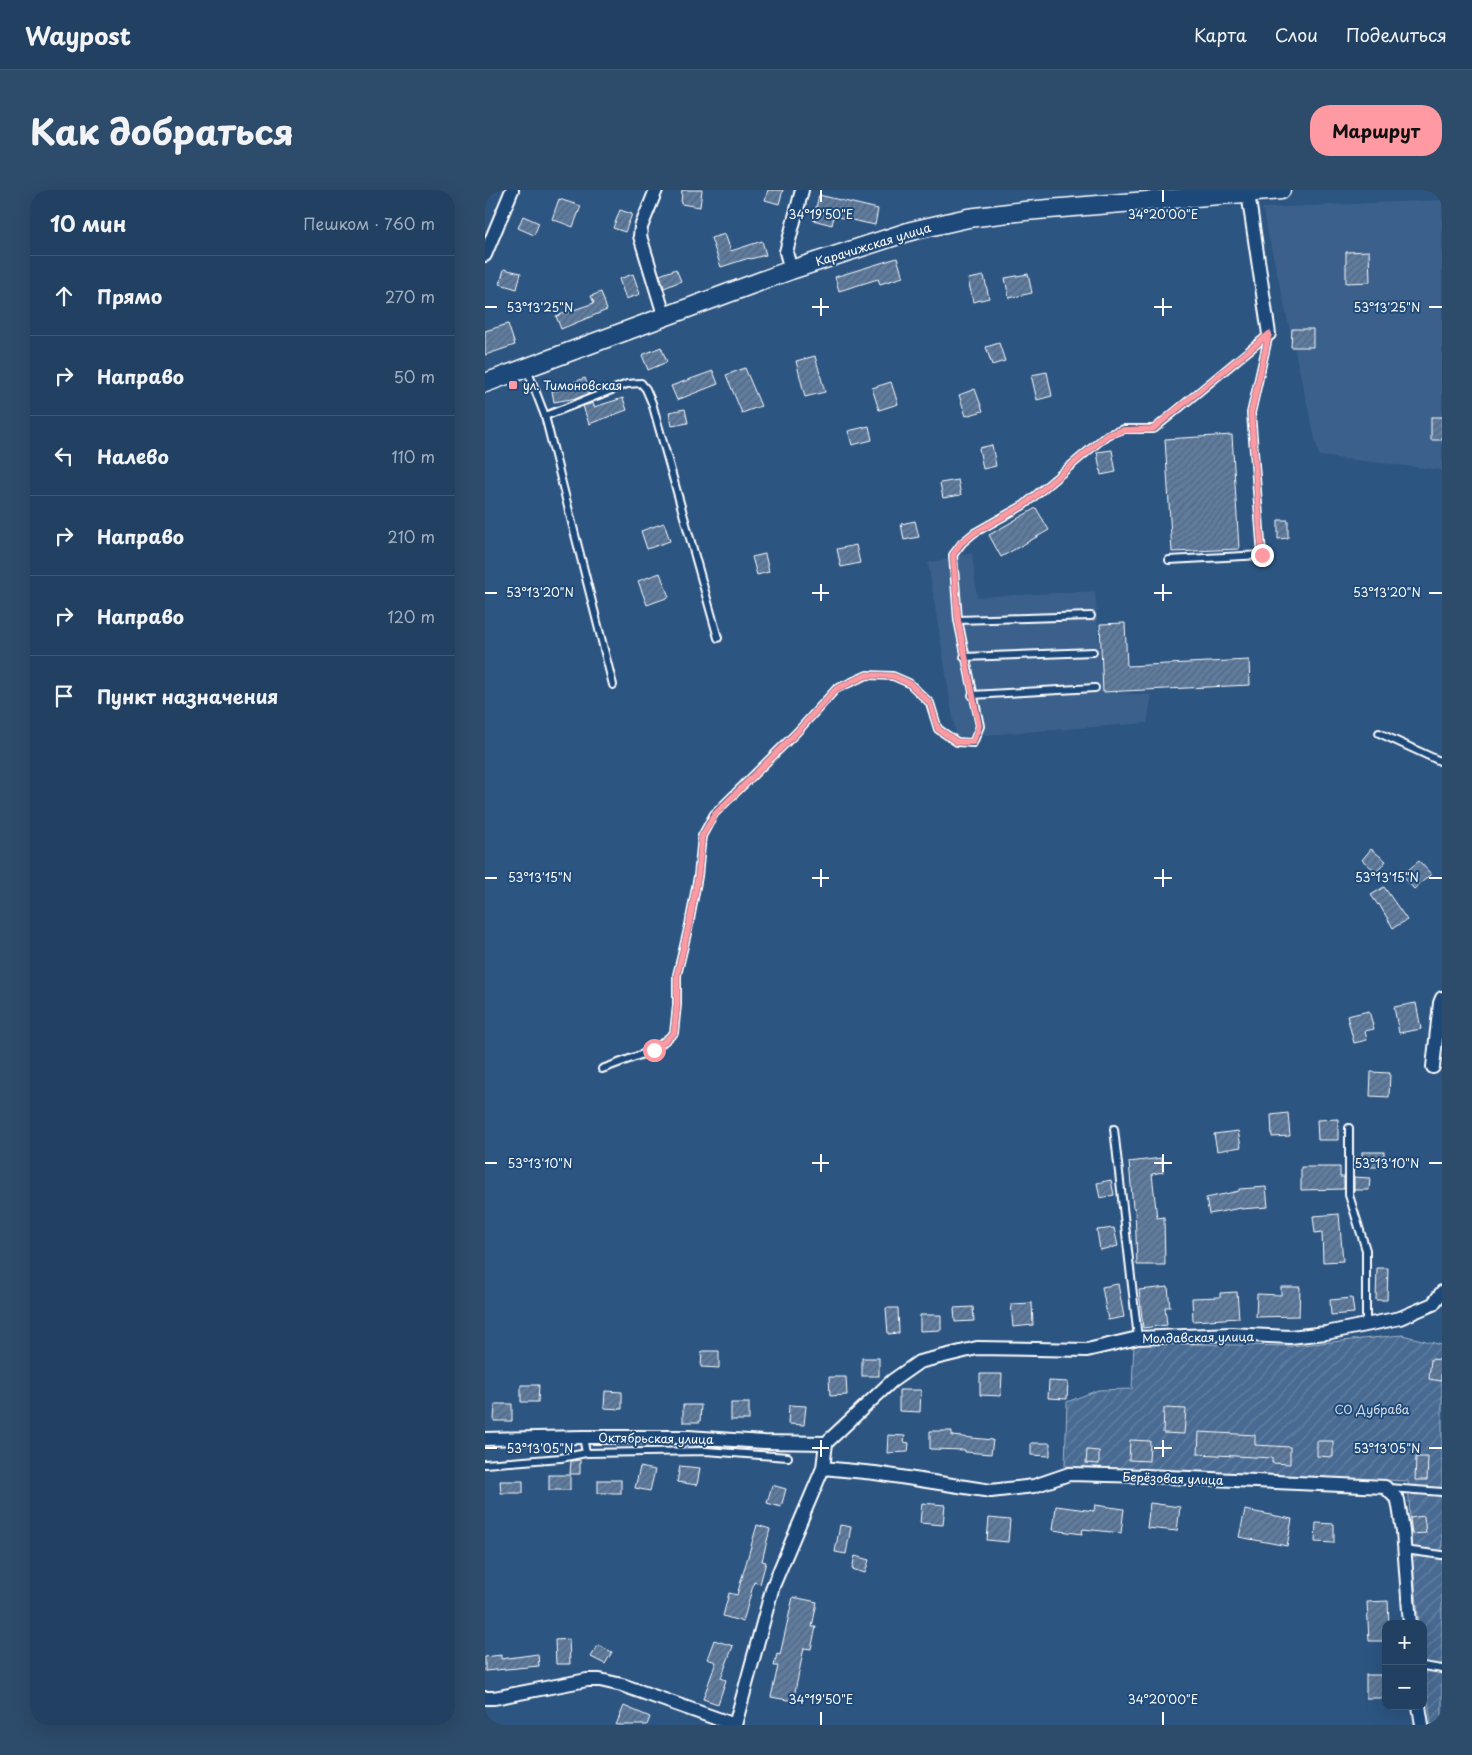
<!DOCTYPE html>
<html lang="ru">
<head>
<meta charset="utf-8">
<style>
	:root { --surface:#214062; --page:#2d4b6b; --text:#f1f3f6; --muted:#a2afbe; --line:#3e5977; --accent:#ff9aa2 }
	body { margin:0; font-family:"Playpen Sans",sans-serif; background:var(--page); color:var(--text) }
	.controls { position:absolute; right:15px; bottom:15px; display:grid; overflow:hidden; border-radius:10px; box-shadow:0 5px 20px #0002 }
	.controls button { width:45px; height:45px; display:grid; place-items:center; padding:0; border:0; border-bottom:1px solid var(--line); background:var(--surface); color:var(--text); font:25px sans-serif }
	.stop { position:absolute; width:15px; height:15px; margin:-11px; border:4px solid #ff9aa2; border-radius:50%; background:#fff }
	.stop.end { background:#ff9aa2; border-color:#fff; box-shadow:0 1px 5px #0008 }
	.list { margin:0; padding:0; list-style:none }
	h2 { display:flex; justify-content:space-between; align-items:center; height:65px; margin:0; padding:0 20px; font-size:21px }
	h2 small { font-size:16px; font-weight:400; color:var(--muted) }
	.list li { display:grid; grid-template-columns:32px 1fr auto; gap:15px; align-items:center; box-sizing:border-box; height:80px; padding:0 20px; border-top:1px solid var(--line) }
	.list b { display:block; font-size:19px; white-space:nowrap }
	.list em { font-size:16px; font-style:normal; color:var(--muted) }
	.icon { flex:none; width:28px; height:28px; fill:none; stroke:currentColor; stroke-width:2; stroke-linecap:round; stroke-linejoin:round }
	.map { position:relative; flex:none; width:957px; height:1535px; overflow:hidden; border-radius:20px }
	header { display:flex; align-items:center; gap:30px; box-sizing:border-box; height:70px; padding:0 25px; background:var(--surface); border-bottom:1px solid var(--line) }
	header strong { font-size:24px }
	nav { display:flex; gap:28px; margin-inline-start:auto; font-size:18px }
	.intro { display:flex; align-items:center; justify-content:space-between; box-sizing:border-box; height:120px; padding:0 30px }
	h1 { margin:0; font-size:35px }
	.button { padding:12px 22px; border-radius:20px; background:var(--accent); color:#111; font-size:18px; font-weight:700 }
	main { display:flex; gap:30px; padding:0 30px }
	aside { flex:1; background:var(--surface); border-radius:20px; box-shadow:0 5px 20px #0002 }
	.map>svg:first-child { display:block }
	.built { fill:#3b618b }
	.garden { fill:url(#garden-furrows); stroke:#a4b5c8 }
	.building { fill:url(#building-hatch); stroke:#fff }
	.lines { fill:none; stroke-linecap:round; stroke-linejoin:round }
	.lane-casing { stroke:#fff; stroke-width:10 }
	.street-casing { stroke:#fff; stroke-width:16 }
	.secondary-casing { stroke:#fff; stroke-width:21 }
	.lane { stroke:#1f4a7a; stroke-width:6 }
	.street { stroke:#1f4a7a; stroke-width:12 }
	.secondary { stroke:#1f4a7a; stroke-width:18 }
	.route { stroke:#ff9aa2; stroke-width:6 }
	.ticks { fill:none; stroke:#fff; stroke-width:2 }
	.poi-dot { fill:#ff9aa2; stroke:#1f4a7a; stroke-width:2 }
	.labels { text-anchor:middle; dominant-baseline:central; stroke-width:4; stroke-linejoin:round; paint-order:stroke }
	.street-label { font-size:12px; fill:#fff; stroke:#1f4a7a }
	.poi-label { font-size:12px; fill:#fff; stroke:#1f4a7a; text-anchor:start }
	.park-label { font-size:12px; fill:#dae1e9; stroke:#1f4a7a }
	.ticks-label { font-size:12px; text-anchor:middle; fill:#fff; stroke:#1f4a7a; stroke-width:4; stroke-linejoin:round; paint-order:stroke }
</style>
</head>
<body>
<header>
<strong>Waypost</strong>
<nav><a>Карта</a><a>Слои</a><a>Поделиться</a></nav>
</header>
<div class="intro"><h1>Как добраться</h1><a class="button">Маршрут</a></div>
<main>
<aside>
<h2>10 мин<small>Пешком · 760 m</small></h2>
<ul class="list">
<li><svg class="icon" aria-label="ahead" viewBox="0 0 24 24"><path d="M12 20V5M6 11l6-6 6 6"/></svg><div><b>Прямо</b></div><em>270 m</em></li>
<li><svg class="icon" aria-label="right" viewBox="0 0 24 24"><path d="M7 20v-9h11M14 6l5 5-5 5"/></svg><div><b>Направо</b></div><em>50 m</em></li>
<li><svg class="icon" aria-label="left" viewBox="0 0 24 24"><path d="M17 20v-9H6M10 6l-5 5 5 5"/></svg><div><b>Налево</b></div><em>110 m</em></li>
<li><svg class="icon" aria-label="right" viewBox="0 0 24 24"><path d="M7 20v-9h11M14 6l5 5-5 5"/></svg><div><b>Направо</b></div><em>210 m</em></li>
<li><svg class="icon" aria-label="right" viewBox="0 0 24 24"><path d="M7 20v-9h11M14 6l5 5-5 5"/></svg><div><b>Направо</b></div><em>120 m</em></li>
<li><svg class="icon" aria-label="arrive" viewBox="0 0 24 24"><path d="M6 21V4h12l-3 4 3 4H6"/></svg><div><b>Пункт назначения</b></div></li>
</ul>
</aside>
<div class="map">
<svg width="957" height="1535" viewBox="0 0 957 1535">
	<defs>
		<pattern id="garden-furrows" width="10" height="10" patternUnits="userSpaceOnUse" patternTransform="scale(1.25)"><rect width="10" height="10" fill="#486b92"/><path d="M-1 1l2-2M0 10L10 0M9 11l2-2" fill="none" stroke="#6381a2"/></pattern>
		<pattern id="building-hatch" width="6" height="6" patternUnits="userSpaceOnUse" patternTransform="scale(1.25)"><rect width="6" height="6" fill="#5e7c9f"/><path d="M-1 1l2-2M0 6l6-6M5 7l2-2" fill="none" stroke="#56667a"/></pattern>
	</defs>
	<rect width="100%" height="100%" fill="#2c5582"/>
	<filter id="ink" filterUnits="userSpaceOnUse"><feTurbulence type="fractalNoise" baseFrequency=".02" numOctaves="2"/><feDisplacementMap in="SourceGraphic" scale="10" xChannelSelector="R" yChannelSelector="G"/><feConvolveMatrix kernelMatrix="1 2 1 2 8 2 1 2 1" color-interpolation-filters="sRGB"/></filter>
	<g filter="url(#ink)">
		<!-- built -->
		<g class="built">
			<path d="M957 10V280L834 266 777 18Z"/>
			<path d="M487 363 492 407 610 401 618 502 667 505 662 533 471 547 443 373Z"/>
		</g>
		<!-- garden -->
		<path class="garden" d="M917 1145 957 1155V1535H946L938 1467V1434H934L927 1365 923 1291 580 1276 582 1212 613 1200 647 1199 649 1153 806 1156Z"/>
		<!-- building -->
		<g class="building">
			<path d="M197 0H217L215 17 196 14Z"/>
			<path d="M283 0H298L294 14 280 10Z"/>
			<path d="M334 5 393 19 390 35 349 26 347 35 328 30Z"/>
			<path d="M74 9 96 16 88 37 67 29Z"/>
			<path d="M135 20 147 24 140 42 128 38Z"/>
			<path d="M38 26 54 33 49 45 33 38Z"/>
			<path d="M240 44 246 61 277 51 281 65 265 69 264 68 236 77 226 48Z"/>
			<path d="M884 61 885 92 861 93V62Z"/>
			<path d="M412 68 418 87 395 94 393 89 354 101 350 87Z"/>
			<path d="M19 79 36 83 32 99 15 94Z"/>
			<path d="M191 79 196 91 179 98 175 85Z"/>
			<path d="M148 84 155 104 141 109 134 89Z"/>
			<path d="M543 84 547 103 524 108 520 88Z"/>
			<path d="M499 86 504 108 488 112 483 89Z"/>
			<path d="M116 102 122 120 76 139 71 126 109 113 106 106Z"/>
			<path d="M23 134 30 155 0 165V141Z"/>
			<path d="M807 139H828V157H806Z"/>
			<path d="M514 153 520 171 507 175 501 157Z"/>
			<path d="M176 157 182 172 163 180 157 165Z"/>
			<path d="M330 166 340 202 320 207 311 171Z"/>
			<path d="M260 178 276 216 257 223 241 185Z"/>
			<path d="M228 181 233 194 192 210 186 196Z"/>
			<path d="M562 182 567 206 552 210 546 185Z"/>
			<path d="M100 188 105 203 92 208 69 212 67 201 87 197 86 193Z"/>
			<path d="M406 192 413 214 394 220 387 198Z"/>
			<path d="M490 199 498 221 481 226 474 205Z"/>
			<path d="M138 208 142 220 104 234 98 216 108 213 109 217Z"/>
			<path d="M200 219 203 233 187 236 184 222Z"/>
			<rect x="946" y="227" width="11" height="23"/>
			<path d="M384 236 387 250 367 255 363 241Z"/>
			<path d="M747 245 754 359 687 362 680 249Z"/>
			<path d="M507 255 511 276 498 279 494 258Z"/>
			<path d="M627 260 631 282 616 285 612 262Z"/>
			<path d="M473 290 476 305 458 308 455 293Z"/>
			<path d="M551 318 564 340 516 367 504 345Z"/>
			<path d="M793 330H803V348L793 349Z"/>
			<path d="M430 331 434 347 419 350 416 334Z"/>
			<path d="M179 333 185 351 162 359 156 341Z"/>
			<path d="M371 355 375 373 356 377 352 359Z"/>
			<path d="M280 364 284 382 272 385 267 367Z"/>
			<path d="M175 383 184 407 162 415 153 391Z"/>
			<path d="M640 433 642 476 764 470 765 495 618 502 615 434Z"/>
			<path d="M886 659 901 671 892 682 877 670Z"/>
			<path d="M934 671 946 684 929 699 917 685Z"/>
			<path d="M899 697 922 730 908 738 894 714 893 715 886 705Z"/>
			<path d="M931 813 936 839 914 843 909 817Z"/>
			<path d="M884 821 889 839 880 841 882 850 869 853 862 826Z"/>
			<path d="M886 882 905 883 904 907 885 906Z"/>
			<path d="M803 923 805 946 787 947 786 925Z"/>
			<path d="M853 929V950H833L832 930Z"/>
			<path d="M753 941 756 957 732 961 729 944Z"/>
			<rect x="877" y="962" width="22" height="15"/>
			<path d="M677 968 678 982 667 984 672 1028 679 1027 680 1075H652L650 1018H648L644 972Z"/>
			<path d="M816 977H855V987H859V999L816 1000Z"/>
			<path d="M869 987 885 988 884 1000H869Z"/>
			<path d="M626 990 629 1005 615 1008 612 993Z"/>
			<path d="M781 997 783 1017 756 1019V1018L724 1024 721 1008 754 1001V999Z"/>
			<path d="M854 1024 858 1071 838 1072 837 1042 830 1043 828 1026Z"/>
			<path d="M629 1038 633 1056 615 1060 612 1040Z"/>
			<path d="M892 1078H903L902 1110H891Z"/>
			<path d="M633 1094 639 1127 623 1130 617 1097Z"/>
			<path d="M683 1097 685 1117H680L682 1135 658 1138 654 1100Z"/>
			<path d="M796 1097H815L814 1126 771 1127 772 1104 796 1105Z"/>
			<path d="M752 1102 754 1128 708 1131 707 1108 735 1107V1103Z"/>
			<path d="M867 1108 869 1123 846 1125 845 1110Z"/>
			<path d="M547 1113 548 1135 528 1137 526 1114Z"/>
			<path d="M488 1117 489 1131 470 1132 469 1118Z"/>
			<path d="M401 1118H413L414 1143 403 1144Z"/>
			<path d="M435 1125H456V1140L435 1141Z"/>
			<path d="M217 1161H234V1178L216 1177Z"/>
			<rect x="377" y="1168" width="17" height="18"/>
			<path d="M946 1169 957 1170 956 1191 944 1189Z"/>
			<path d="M495 1184H517L516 1206 495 1205Z"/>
			<path d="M344 1187H361L362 1205 345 1206Z"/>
			<path d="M564 1191 583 1192 582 1209 563 1208Z"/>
			<path d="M36 1195H54L53 1212H36Z"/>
			<path d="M414 1200H436L435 1222 414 1221Z"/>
			<path d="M120 1201 137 1202V1219L119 1218Z"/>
			<rect x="246" y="1213" width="18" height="17"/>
			<path d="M10 1214H27V1231H9Z"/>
			<path d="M198 1215H216L215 1232H198Z"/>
			<path d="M304 1215 321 1216 319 1235 303 1234Z"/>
			<path d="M679 1218 701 1219 699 1244 678 1243Z"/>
			<path d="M445 1241H467V1246L508 1250 506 1264 480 1262V1260L445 1259Z"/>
			<path d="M714 1242 770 1245V1255L805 1257V1274L787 1273V1268L713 1264Z"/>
			<path d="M403 1245 420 1246 419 1252 424 1253 423 1262 402 1263Z"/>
			<path d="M645 1250 665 1251 664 1271 644 1270Z"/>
			<path d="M832 1251H848V1267L832 1266Z"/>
			<path d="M546 1253H565V1266L546 1265Z"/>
			<path d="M602 1260 614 1261V1274L601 1273Z"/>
			<path d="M931 1267H943L942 1290H930Z"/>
			<path d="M95 1270V1284H85L86 1271Z"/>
			<path d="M195 1276 215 1278 212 1295 192 1292Z"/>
			<path d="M155 1277 170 1280 165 1301 150 1298Z"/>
			<rect x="64" y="1285" width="21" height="15"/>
			<rect x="113" y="1290" width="23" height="13"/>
			<path d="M15 1291H38V1303H16Z"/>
			<path d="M287 1295 301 1299 296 1317 282 1313Z"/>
			<path d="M437 1313 460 1315 458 1335 435 1333Z"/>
			<path d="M665 1313 695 1317 692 1341 662 1338Z"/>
			<path d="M610 1315 639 1319 636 1343 598 1339 597 1344 568 1340 571 1316 609 1321Z"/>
			<path d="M760 1320 807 1329 802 1356 754 1347Z"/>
			<path d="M939 1326 941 1343 927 1344 925 1328Z"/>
			<path d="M504 1328 525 1330 523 1352 502 1350Z"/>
			<path d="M831 1333 849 1334V1353L830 1352Z"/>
			<path d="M272 1335 285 1339 277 1371 281 1372 275 1394 269 1392 258 1432 238 1426 244 1403 252 1405Z"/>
			<path d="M355 1335 366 1337 361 1364 350 1362Z"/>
			<path d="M370 1366 384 1370 380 1383 367 1379Z"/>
			<path d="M308 1407 332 1412 327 1437H331L326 1459 319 1458 308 1511 286 1507 293 1476H289L292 1464 295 1465Z"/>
			<path d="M903 1411 904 1434H901V1451H884L882 1412Z"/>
			<path d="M84 1449 85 1474H71L70 1450Z"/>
			<path d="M229 1450 248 1456 236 1488 241 1490 233 1514 218 1509 231 1472 222 1469Z"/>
			<path d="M113 1455 127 1462 120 1474 106 1467Z"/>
			<path d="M53 1464 54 1476 0 1481V1467L16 1465V1469Z"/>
			<rect x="881" y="1485" width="20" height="23"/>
			<path d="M139 1516 165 1527 162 1535H131Z"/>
		</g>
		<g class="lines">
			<!-- lane casing -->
			<g class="lane-casing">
				<g id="lane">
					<path d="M42 179 60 226 128 495"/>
					<path d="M60 226 142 194 156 193 161 199 167 213 233 448"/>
					<path d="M684 370 777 365 766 223 784 144"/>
					<path d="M473 430 606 426"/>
					<path d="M479 467 608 462"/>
					<path d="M487 505 610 498"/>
					<path d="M894 543 957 572"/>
					<path d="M117 879 169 860 189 843 192 815V785L204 735 213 686 217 646 229 624 312 542 351 499 382 485 408 486 424 493 445 513 453 539 472 552 488 553 495 536 473 430 468 365 477 353 489 343 539 315 622 245 639 239H669L784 144"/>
					<path d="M864 938V1005L881 1060V1135"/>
					<path d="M629 939 653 1148"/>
					<path d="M101 1263 221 1261 303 1267"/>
					<path d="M0 1274 76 1268 101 1263 98 1247"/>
					<path d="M904 1298 957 1302"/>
					<path d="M919 1360 957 1365"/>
					<path d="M938 1476 957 1479"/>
				</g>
			</g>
			<!-- street casing -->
			<g class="street-casing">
				<g id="street">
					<path d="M171 0 156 37 155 46 180 128"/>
					<path d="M763 3 784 144"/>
					<path d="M0 65 27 0"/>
					<path d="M306 80 301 62 317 0"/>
					<path d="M948 877 955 813 957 808"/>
					<path d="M0 1249 98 1247H203L279 1252 341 1253"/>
					<path d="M338 1278 390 1283 506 1301 549 1296 584 1284 660 1286 900 1297 913 1310 918 1341 925 1434"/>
					<path d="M0 1508H9L102 1490H115L137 1495 250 1535"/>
					<path d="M934 1516 937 1535"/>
					<path d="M250 1535 288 1396 338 1278 341 1253 407 1191 434 1172 492 1158 602 1160 653 1148 746 1144 805 1147 841 1143 915 1128 948 1114 957 1102"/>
				</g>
			</g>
			<!-- secondary casing -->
			<g class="secondary-casing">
				<path id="secondary" d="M0 193 306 80 426 41 483 28 540 21 796 0"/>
			</g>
			<!-- lane -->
			<use href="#lane" class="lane"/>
			<!-- street -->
			<use href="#street" class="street"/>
			<!-- secondary -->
			<use href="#secondary" class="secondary"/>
		</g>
	</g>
	<g class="lines" filter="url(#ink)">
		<!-- route -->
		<path class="route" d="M169 860 189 843 192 815V785L204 735 213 686 217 646 230 624 312 542 351 499 382 485 408 486 424 493 445 513 453 539 472 552H488L494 536 473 430 468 365 476 353 489 343 539 315 622 245 639 240 668 239 784 144 766 223 777 365"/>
	</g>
	<!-- ticks -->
	<path class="ticks" d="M336 0V12M678 0V12M336 108V126M678 108V126M0 117H12M327 117H344M669 117H687M944 117H957M336 394V411M678 394V411M0 403H12M327 403H344M669 403H687M944 403H957M336 679V697M678 679V697M0 688H12M327 688H344M669 688H687M944 688H957M336 964V982M678 964V982M0 973H12M327 973H344M669 973H687M944 973H957M336 1250V1267M678 1250V1267M0 1258H12M327 1258H344M669 1258H687M944 1258H957M336 1522V1535M678 1522V1535"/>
	<!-- markers -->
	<rect class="poi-dot" x="23" y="190" width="10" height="10" rx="2.5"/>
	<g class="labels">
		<!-- street labels -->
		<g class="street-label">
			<text transform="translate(388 54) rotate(-17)">Карачижская улица</text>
			<text transform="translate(713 1147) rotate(-1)">Молдавская улица</text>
			<text transform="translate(171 1248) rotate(1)">Октябрьская улица</text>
			<text transform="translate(688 1288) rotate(2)">Берёзовая улица</text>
		</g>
		<!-- poi labels -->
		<g class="poi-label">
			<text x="38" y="195">ул. Тимоновская</text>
		</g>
		<!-- park labels -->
		<g class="park-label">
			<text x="887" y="1219">СО Дубрава</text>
		</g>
	</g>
	<g class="ticks-label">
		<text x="336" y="29">34°19'50"E</text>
		<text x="678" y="29">34°20'00"E</text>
		<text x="55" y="122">53°13'25"N</text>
		<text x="902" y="122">53°13'25"N</text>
		<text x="55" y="407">53°13'20"N</text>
		<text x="902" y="407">53°13'20"N</text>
		<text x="55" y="692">53°13'15"N</text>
		<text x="902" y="692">53°13'15"N</text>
		<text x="55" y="978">53°13'10"N</text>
		<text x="902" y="978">53°13'10"N</text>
		<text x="55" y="1263">53°13'05"N</text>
		<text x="902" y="1263">53°13'05"N</text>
		<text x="336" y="1514">34°19'50"E</text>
		<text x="678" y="1514">34°20'00"E</text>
	</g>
</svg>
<div class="controls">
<button>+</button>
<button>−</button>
</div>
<div class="stop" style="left:169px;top:860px"></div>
<div class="stop end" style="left:777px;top:365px"></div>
</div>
</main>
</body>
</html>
